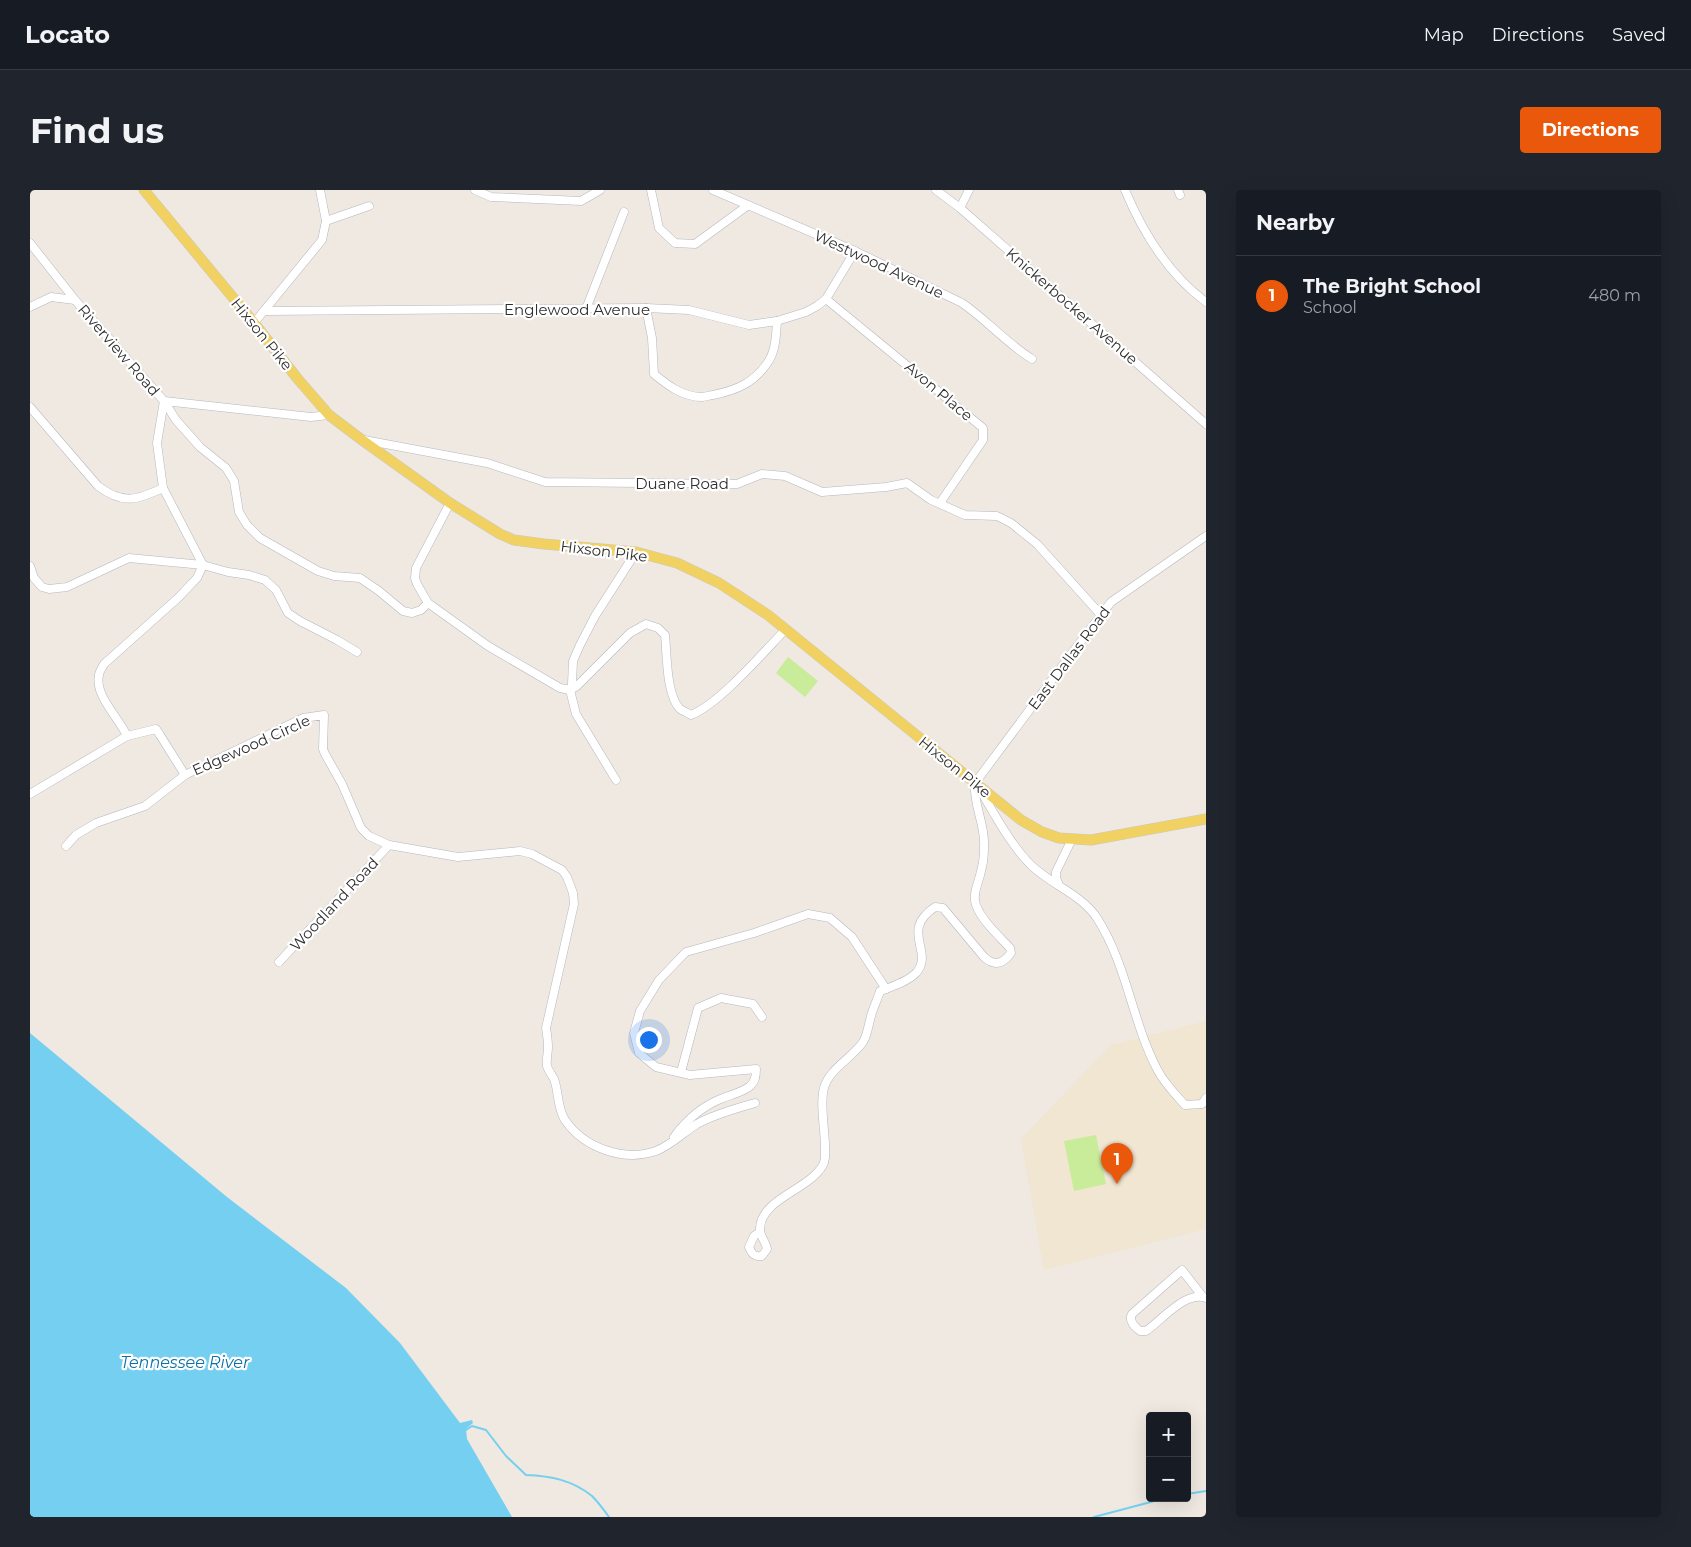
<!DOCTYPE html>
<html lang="en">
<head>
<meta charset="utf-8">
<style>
	:root { --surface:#171b24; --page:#20242c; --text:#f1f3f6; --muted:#9ea1a6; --line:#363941; --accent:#ea580c }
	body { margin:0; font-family:Montserrat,sans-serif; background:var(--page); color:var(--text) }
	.controls { position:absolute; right:15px; bottom:15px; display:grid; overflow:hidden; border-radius:5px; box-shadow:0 5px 20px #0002 }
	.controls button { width:45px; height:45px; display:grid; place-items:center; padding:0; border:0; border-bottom:1px solid var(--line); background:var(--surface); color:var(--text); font:25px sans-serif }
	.you { position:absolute; left:618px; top:849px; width:18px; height:18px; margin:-12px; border:4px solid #fff; border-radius:50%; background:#1a73e8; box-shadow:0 0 0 8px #1a73e833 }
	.badge { display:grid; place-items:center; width:32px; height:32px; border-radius:50%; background:var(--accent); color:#fff; font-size:16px; font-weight:700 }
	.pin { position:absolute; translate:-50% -41px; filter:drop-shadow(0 1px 2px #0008) }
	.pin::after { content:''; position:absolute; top:26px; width:18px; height:15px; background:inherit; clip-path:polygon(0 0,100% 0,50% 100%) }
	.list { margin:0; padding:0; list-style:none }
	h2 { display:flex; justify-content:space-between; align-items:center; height:65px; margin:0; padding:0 20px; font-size:21px }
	h2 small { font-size:16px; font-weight:400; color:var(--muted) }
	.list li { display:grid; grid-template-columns:32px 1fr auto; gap:15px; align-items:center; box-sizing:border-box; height:80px; padding:0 20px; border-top:1px solid var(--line) }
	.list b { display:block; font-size:19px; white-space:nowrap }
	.list p { margin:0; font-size:16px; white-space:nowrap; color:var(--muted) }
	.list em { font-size:16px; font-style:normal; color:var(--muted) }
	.map { position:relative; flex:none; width:1176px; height:1327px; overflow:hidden; border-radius:5px }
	header { display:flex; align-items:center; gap:30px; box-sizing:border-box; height:70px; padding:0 25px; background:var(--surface); border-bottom:1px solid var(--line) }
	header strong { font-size:24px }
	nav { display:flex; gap:28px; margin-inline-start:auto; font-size:18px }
	.intro { display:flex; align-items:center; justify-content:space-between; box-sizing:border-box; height:120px; padding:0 30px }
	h1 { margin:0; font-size:35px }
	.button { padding:12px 22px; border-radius:5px; background:var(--accent); color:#fff; font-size:18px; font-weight:700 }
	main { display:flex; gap:30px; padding:0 30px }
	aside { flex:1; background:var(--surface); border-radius:5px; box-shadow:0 5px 20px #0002 }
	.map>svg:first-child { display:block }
	.education { fill:#f0e6d1 }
	.pitch { fill:#c9ec9a }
	.water { fill:#75cff0 }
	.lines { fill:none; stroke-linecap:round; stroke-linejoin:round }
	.stream { stroke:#75cff0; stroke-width:2 }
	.minor-casing { stroke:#b4b7c1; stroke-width:9 }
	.major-casing { stroke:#c9c9c9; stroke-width:11 }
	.minor { stroke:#fff; stroke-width:8 }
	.major { stroke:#f2d163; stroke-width:10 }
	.labels { text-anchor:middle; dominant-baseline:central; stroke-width:4.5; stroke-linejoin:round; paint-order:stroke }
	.street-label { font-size:15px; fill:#2e2e2e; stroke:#fff }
	.water-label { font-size:16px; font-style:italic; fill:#0d6fa3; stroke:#fff }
</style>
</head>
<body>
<header>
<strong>Locato</strong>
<nav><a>Map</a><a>Directions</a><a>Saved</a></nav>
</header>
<div class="intro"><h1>Find us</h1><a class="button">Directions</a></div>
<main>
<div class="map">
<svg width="1176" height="1327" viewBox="0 0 1176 1327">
	<rect width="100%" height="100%" fill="#efe9e1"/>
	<!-- education -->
	<path class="education" d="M1176 831V1039L1014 1080 991 949 1081 855Z"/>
	<!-- pitch -->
	<g class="pitch">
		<path d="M758 467 788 491 775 507 746 483Z"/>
		<path d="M1066 945 1076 994 1044 1001 1034 951Z"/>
	</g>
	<!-- water -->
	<path class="water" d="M0 843 197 1007 316 1098 370 1153 430 1233 442 1230 443 1233 436 1239 437 1249 482 1327H0Z"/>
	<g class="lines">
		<!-- stream -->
		<g class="stream">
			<path d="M436 1240 442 1236 456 1240 476 1266 496 1285C521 1286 542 1290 562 1306 568 1312 574 1320 579 1327"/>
			<path d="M1157 1304 1176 1301"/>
			<path d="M1064 1327 1136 1308"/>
		</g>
		<!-- minor casing -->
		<g class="minor-casing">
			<g id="minor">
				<path d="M445 0 461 7 551 11 570 0"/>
				<path d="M621 0 629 38 645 53 665 54 717 16"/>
				<path d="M683 0 825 61 932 113C957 130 976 153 1002 169"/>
				<path d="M906 0 930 18 1176 234"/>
				<path d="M1095 0C1113 43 1138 84 1176 112"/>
				<path d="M1148 0 1150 5"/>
				<path d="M930 18 939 0"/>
				<path d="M296 31 339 16"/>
				<path d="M0 53 45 110 134 211 146 230 170 257 196 278 204 291 209 322 217 335 230 348 288 381 304 386 330 388 349 401 373 421 382 423 391 420 398 413"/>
				<path d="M796 109 953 238V250L910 313"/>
				<path d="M0 117 21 107 45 110"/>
				<path d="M616 118 622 148 624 184C637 195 653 207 672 207 675 207 680 205 683 205 707 200 724 193 738 172 746 160 746 145 747 131"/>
				<path d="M556 119 594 22"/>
				<path d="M234 121 616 118 659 120 719 135 747 131 776 122 787 116 796 109 825 61"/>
				<path d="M224 133 292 50 296 31 290 0"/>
				<path d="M134 211 127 253 133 298 173 375"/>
				<path d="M134 211 281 227 299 225"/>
				<path d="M0 217 68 296C93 315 107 310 133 298"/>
				<path d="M334 250 457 273 515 292 707 294 732 284 755 286 792 302 856 297 877 293 901 310 935 325 967 326 981 333 1007 354 1071 425"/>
				<path d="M420 313 386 378 385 388 387 394 398 413 458 456 530 498 540 500 547 496 600 443 616 434 628 438 635 445C637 463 636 505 650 519 653 521 658 523 661 525 689 514 733 463 755 440"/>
				<path d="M0 376 4 388 12 397 19 399 37 397 99 368 173 375 198 382 219 385 235 390 246 400 258 423 270 431 307 450 327 462"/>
				<path d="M97 546C89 528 64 505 69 485 69 482 72 478 74 474L148 408 167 388 173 375"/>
				<path d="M586 590 546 524 540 500 542 494 543 471 550 455 565 426 606 362"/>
				<path d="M945 593 1045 459 1081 412 1176 346"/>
				<path d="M949 598C964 623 981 656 1002 676 1022 695 1052 705 1067 728 1097 775 1102 831 1127 879 1134 893 1145 904 1155 915L1172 914 1176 908"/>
				<path d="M0 604 97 546 126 539 130 545 155 585"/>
				<path d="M36 656 46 645 66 633 115 616 155 585 273 528 294 525 293 559 295 564 312 594 331 638 339 646 359 655 428 667 490 661 502 664 532 680 537 687 543 703 544 714 516 838C517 844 518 850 518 857 518 863 516 870 517 876 518 880 522 885 524 889 529 902 527 918 535 930 554 958 594 972 626 961 641 955 654 942 667 934 685 924 705 919 725 913"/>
				<path d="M1029 695 1026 688V682L1042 649"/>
				<path d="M249 772 359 655"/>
				<path d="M651 882 668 818 691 808 723 814 732 827"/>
				<path d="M644 947C657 929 672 916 693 908 701 905 712 902 719 897 725 892 726 887 726 879L660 885 626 877 609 863 604 843 610 821 629 790 656 762 724 743 778 724 800 728 822 747 856 799"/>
				<path d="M730 1042 724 1046 719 1057C722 1064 724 1067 732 1066L737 1059C736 1052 729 1045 730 1038 732 1008 779 1000 793 975 800 962 788 918 794 898 799 879 822 868 833 852 837 846 838 837 840 830 842 820 847 811 850 801 861 797 877 792 886 783 905 762 869 741 905 717L913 718 954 767C964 776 972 775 981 763L980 758C969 746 952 731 946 715 942 704 949 692 951 681 953 674 954 666 954 658 956 635 943 616 945 593"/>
				<path d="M1173 1107 1152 1080 1102 1124C1098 1131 1105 1137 1110 1141H1116C1132 1130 1156 1100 1176 1108"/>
			</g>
		</g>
		<!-- major casing -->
		<g class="major-casing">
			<path id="major" d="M114 0 224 133 267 188 299 225 332 250 420 313 470 344 484 350 514 354 606 362 647 373 689 393 738 425 991 630 1012 642 1029 648 1061 650 1176 629"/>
		</g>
		<!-- minor -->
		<use href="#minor" class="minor"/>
		<!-- major -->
		<use href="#major" class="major"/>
	</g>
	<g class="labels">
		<!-- street labels -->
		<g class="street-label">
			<text transform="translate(849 74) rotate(25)">Westwood Avenue</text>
			<text transform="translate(1042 116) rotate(41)">Knickerbocker Avenue</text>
			<text x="547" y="119">Englewood Avenue</text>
			<text transform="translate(232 144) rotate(51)">Hixson Pike</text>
			<text transform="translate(89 160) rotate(49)">Riverview Road</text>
			<text transform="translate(909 201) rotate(40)">Avon Place</text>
			<text x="652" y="293">Duane Road</text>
			<text transform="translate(574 361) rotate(7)">Hixson Pike</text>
			<text transform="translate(1039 468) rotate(-53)">East Dallas Road</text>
			<text transform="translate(221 555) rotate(-24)">Edgewood Circle</text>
			<text transform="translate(925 577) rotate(39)">Hixson Pike</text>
			<text transform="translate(304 714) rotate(-47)">Woodland Road</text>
		</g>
		<!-- water labels -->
		<g class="water-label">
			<text x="155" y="1172">Tennessee River</text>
		</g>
	</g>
</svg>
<div class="controls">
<button>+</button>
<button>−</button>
</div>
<div class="you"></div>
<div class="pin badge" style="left:1087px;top:994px">1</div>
</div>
<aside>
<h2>Nearby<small></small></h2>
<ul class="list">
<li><span class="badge">1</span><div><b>The Bright School</b><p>School</p></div><em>480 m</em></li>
</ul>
</aside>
</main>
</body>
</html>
